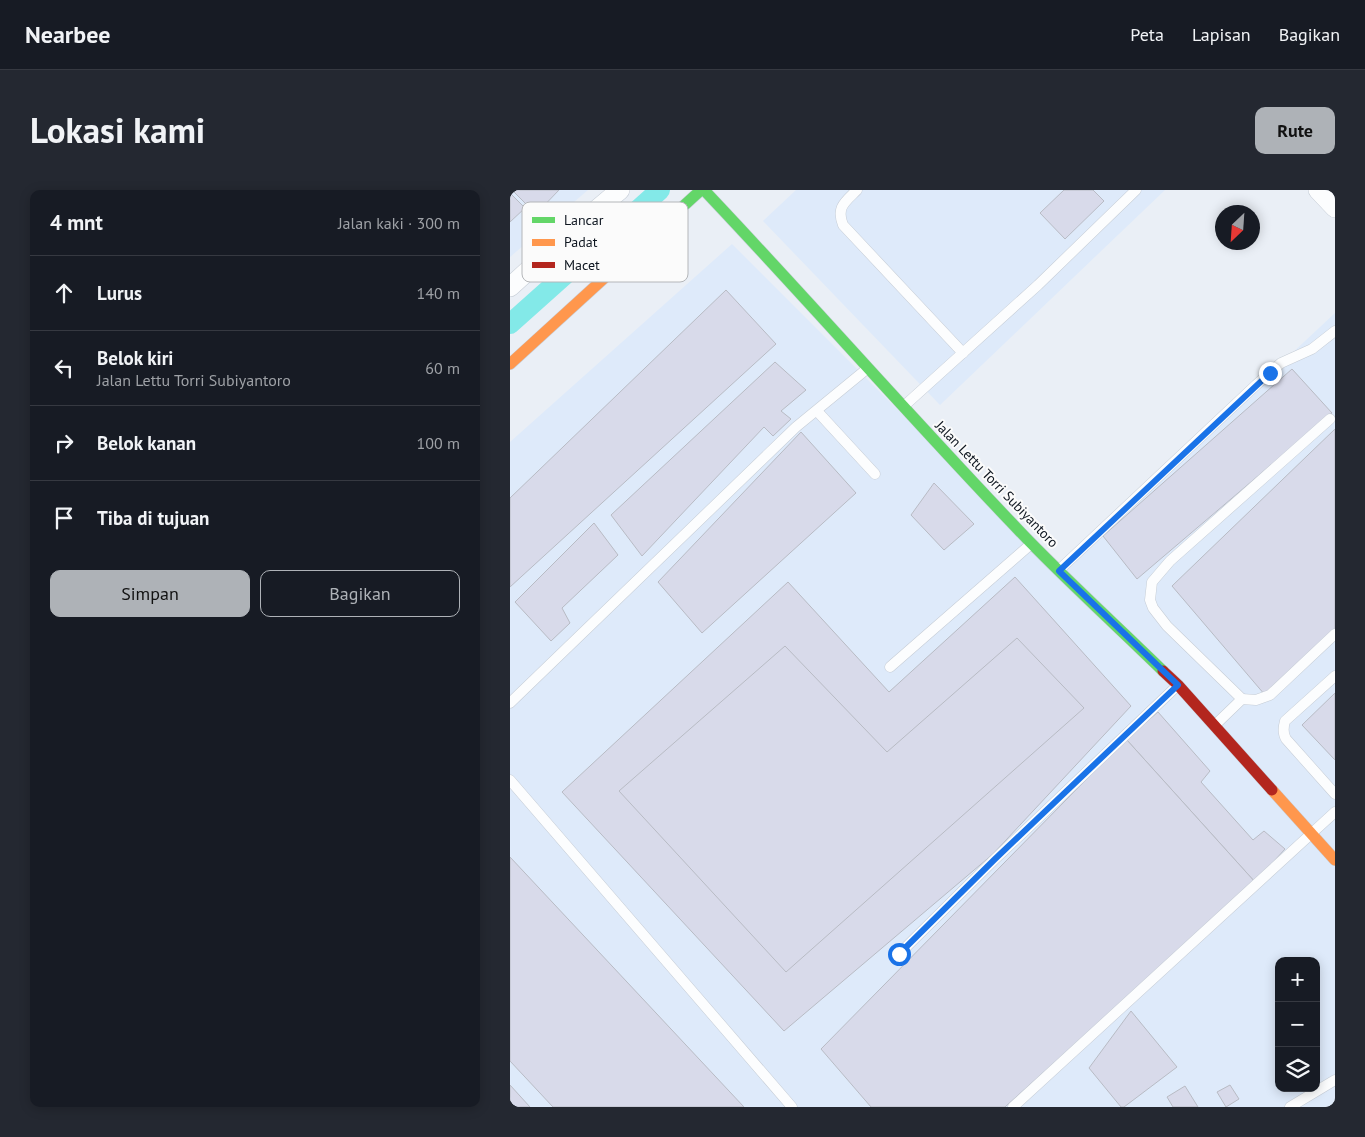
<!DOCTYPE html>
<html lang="id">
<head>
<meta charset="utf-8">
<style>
	:root { --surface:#171b24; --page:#242831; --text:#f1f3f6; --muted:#9ea1a6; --line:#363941; --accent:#aeb2b7 }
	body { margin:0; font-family:"PT Sans",sans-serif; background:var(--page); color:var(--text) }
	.controls { position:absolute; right:15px; bottom:15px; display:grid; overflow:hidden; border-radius:10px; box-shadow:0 2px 12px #0003 }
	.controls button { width:45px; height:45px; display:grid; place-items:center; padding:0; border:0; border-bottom:1px solid var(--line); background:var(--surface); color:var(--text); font:25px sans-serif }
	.compass { position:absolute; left:705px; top:15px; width:45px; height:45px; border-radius:50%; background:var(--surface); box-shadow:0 2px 12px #0003; rotate:205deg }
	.stop { position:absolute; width:15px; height:15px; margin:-11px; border:4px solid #1a73e8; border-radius:50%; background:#fff }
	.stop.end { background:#1a73e8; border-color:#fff; box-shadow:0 1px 5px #0008 }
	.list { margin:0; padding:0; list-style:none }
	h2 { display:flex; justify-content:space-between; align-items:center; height:65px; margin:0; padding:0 20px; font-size:21px }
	h2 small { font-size:16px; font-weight:400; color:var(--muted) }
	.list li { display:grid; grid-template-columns:32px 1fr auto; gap:15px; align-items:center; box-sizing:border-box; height:75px; padding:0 20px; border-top:1px solid var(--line) }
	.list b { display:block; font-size:19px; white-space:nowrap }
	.list p { margin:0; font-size:16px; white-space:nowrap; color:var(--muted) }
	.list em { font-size:16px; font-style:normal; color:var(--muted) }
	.actions { display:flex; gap:10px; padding:15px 20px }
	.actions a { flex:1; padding:11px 0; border:1px solid var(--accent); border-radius:10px; text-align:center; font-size:18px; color:var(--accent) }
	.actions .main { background:var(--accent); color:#111 }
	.icon { flex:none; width:28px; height:28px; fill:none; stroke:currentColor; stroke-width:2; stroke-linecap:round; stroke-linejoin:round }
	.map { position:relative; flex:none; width:825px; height:917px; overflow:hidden; border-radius:10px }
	header { display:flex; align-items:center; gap:30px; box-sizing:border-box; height:70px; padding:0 25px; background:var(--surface); border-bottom:1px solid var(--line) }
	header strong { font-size:24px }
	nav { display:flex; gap:28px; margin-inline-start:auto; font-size:18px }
	.intro { display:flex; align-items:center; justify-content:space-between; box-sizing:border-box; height:120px; padding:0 30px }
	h1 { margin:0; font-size:35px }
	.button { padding:12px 22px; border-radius:10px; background:var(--accent); color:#111; font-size:18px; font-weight:700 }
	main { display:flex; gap:30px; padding:0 30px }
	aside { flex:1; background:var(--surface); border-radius:10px; box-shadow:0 2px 12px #0003 }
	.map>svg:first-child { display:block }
	.built { fill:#deeafa; fill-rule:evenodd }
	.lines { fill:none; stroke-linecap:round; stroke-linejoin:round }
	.canal { stroke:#83e9e8; stroke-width:20 }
	.building { fill:#d8daea; stroke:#b8bbc4 }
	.lane-casing { stroke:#c6cdd6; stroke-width:11 }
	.street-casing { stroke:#c6cdd6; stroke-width:20 }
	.fast-casing { stroke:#c6cdd6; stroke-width:12 }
	.slow-casing { stroke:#c6cdd6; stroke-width:12 }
	.jam-casing { stroke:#c6cdd6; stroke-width:12 }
	.lane { stroke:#fcfdfe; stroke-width:10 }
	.street { stroke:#fcfdfe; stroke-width:19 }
	.fast { stroke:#63d668; stroke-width:11 }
	.slow { stroke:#ff974d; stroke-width:11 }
	.jam { stroke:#b3261e; stroke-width:11 }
	.route { stroke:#1a73e8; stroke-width:6 }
	.labels { text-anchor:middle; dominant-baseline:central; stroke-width:4; stroke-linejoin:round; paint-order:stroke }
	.street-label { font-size:14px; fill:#0e1620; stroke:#fbfbfb }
	.key { fill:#fbfbfb; stroke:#b4b6b9; stroke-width:1 }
	.key-label { font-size:14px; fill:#0e1620 }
</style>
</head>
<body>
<header>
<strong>Nearbee</strong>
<nav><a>Peta</a><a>Lapisan</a><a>Bagikan</a></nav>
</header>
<div class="intro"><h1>Lokasi kami</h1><a class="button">Rute</a></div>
<main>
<aside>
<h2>4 mnt<small>Jalan kaki · 300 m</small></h2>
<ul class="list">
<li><svg class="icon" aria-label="ahead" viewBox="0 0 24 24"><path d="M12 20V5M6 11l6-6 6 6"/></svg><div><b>Lurus</b></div><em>140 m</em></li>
<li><svg class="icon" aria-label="left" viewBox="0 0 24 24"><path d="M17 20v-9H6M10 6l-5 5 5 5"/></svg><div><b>Belok kiri</b><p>Jalan Lettu Torri Subiyantoro</p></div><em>60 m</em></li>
<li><svg class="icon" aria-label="right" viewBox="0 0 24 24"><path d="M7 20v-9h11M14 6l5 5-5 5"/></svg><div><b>Belok kanan</b></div><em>100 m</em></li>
<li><svg class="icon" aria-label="arrive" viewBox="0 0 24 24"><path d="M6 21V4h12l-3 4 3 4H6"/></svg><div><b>Tiba di tujuan</b></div></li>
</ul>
<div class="actions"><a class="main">Simpan</a><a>Bagikan</a></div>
</aside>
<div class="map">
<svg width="825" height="917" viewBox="0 0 825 917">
	<rect width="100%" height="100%" fill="#eaeff6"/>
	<!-- built -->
	<g class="built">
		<path d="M0 0H78L0 67Z"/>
		<path d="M286 0H655L430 215 253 31Z"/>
		<path d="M222 54 549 381 825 123V917H0V252ZM769 771H806V898H769Z"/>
	</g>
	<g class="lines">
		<!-- canal -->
		<path class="canal" d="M0 134 150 0"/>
	</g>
	<!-- building -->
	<g class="building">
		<path d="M2 0H49L26 24Z"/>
		<path d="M554 0H583L594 11 555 49 530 23Z"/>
		<path d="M0 3 15 18 0 32Z"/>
		<path d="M216 100 266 154 0 397V308Z"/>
		<path d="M265 172 296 200 271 221 281 229 263 246 254 237 132 366 101 325Z"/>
		<path d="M782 179 822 223 627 389 593 346Z"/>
		<path d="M825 239V440L755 505 662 396Z"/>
		<path d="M291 242 346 303 192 443 148 392Z"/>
		<path d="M424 293 464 334 434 360 401 325Z"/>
		<path d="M84 333 108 365 52 418 60 433 41 451 5 412Z"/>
		<path d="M505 387 621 516 483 664 274 841 52 602 278 392 379 502Z"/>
		<path d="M507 448 574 518 276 782 109 601 275 456 377 562Z"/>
		<path d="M825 503V570L792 535Z"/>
		<path d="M648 522 700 581 691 592 743 650 754 641 775 659 745 692 616 549Z"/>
		<path d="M616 549 745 692 495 917H361L311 859Z"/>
		<path d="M0 667 234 917H43L0 871Z"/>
		<path d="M621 821 667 877 614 917H611L579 878Z"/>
		<path d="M0 895 20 917H0Z"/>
		<path d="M720 895 729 909 716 917 707 902Z"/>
		<path d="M675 896 688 917H663L657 907Z"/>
	</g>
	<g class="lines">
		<!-- lane casing -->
		<g class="lane-casing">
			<g id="lane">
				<path d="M347 0C335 12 326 17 333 35L453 163"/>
				<path d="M394 216 528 95 626 0"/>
				<path d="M307 221 365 284"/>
				<path d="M549 380 746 195 771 173 802 159 825 141"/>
				<path d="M380 477 521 354"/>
				<path d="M825 486 775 531C773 538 773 544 776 549L825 604"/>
				<path d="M732 509 746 510 760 505 825 444"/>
				<path d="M0 513 286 237 358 178"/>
				<path d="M705 535 732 509 657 436 643 418 640 410 642 392 660 371 820 229"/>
				<path d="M0 590 282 917"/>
				<path d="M389 764 485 669 667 496"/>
				<path d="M503 917 825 622"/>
				<path d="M780 917 825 890"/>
			</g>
		</g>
		<!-- street casing -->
		<g class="street-casing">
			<g id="street">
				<path d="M808 0 825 18"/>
				<path d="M0 97 66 37 110 0"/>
			</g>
		</g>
		<!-- fast casing -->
		<g class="fast-casing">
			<g id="fast">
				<path d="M194 0C304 116 409 237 520 352 563 396 609 438 653 481"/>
				<path d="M114 70 191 0"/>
			</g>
		</g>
		<!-- slow casing -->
		<g class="slow-casing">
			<g id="slow">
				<path d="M0 174 114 70"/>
				<path d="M762 600 825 670"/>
			</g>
		</g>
		<!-- jam casing -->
		<g class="jam-casing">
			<path id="jam" d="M653 481 668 495 762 600"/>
		</g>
		<!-- lane -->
		<use href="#lane" class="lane"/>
		<!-- street -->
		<use href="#street" class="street"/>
		<!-- fast -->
		<use href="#fast" class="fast"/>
		<!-- slow -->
		<use href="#slow" class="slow"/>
		<!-- jam -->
		<use href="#jam" class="jam"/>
	</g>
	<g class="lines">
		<!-- route -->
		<path class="route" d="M389 764 485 669 668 495 549 381 760 183"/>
	</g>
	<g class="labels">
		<!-- street labels -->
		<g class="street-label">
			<text transform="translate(487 294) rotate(46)">Jalan Lettu Torri Subiyantoro</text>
		</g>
	</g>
	<!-- legend -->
	<rect x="12" y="12" width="166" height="80" rx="8" class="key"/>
	<rect x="22" y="27" width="23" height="6" fill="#63d668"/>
	<rect x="22" y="49" width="23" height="7" fill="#ff974d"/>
	<rect x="22" y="72" width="23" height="6" fill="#b3261e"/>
	<g class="key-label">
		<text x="54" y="35">Lancar</text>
		<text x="54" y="57">Padat</text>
		<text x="54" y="80">Macet</text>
	</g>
</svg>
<div class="controls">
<button>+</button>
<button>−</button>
<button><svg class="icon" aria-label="layers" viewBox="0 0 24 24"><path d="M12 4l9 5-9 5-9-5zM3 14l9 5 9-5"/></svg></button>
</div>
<svg class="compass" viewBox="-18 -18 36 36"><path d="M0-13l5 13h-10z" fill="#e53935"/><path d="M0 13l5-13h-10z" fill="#9ea1a6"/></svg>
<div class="stop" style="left:389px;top:764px"></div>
<div class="stop end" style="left:760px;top:183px"></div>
</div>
</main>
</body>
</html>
